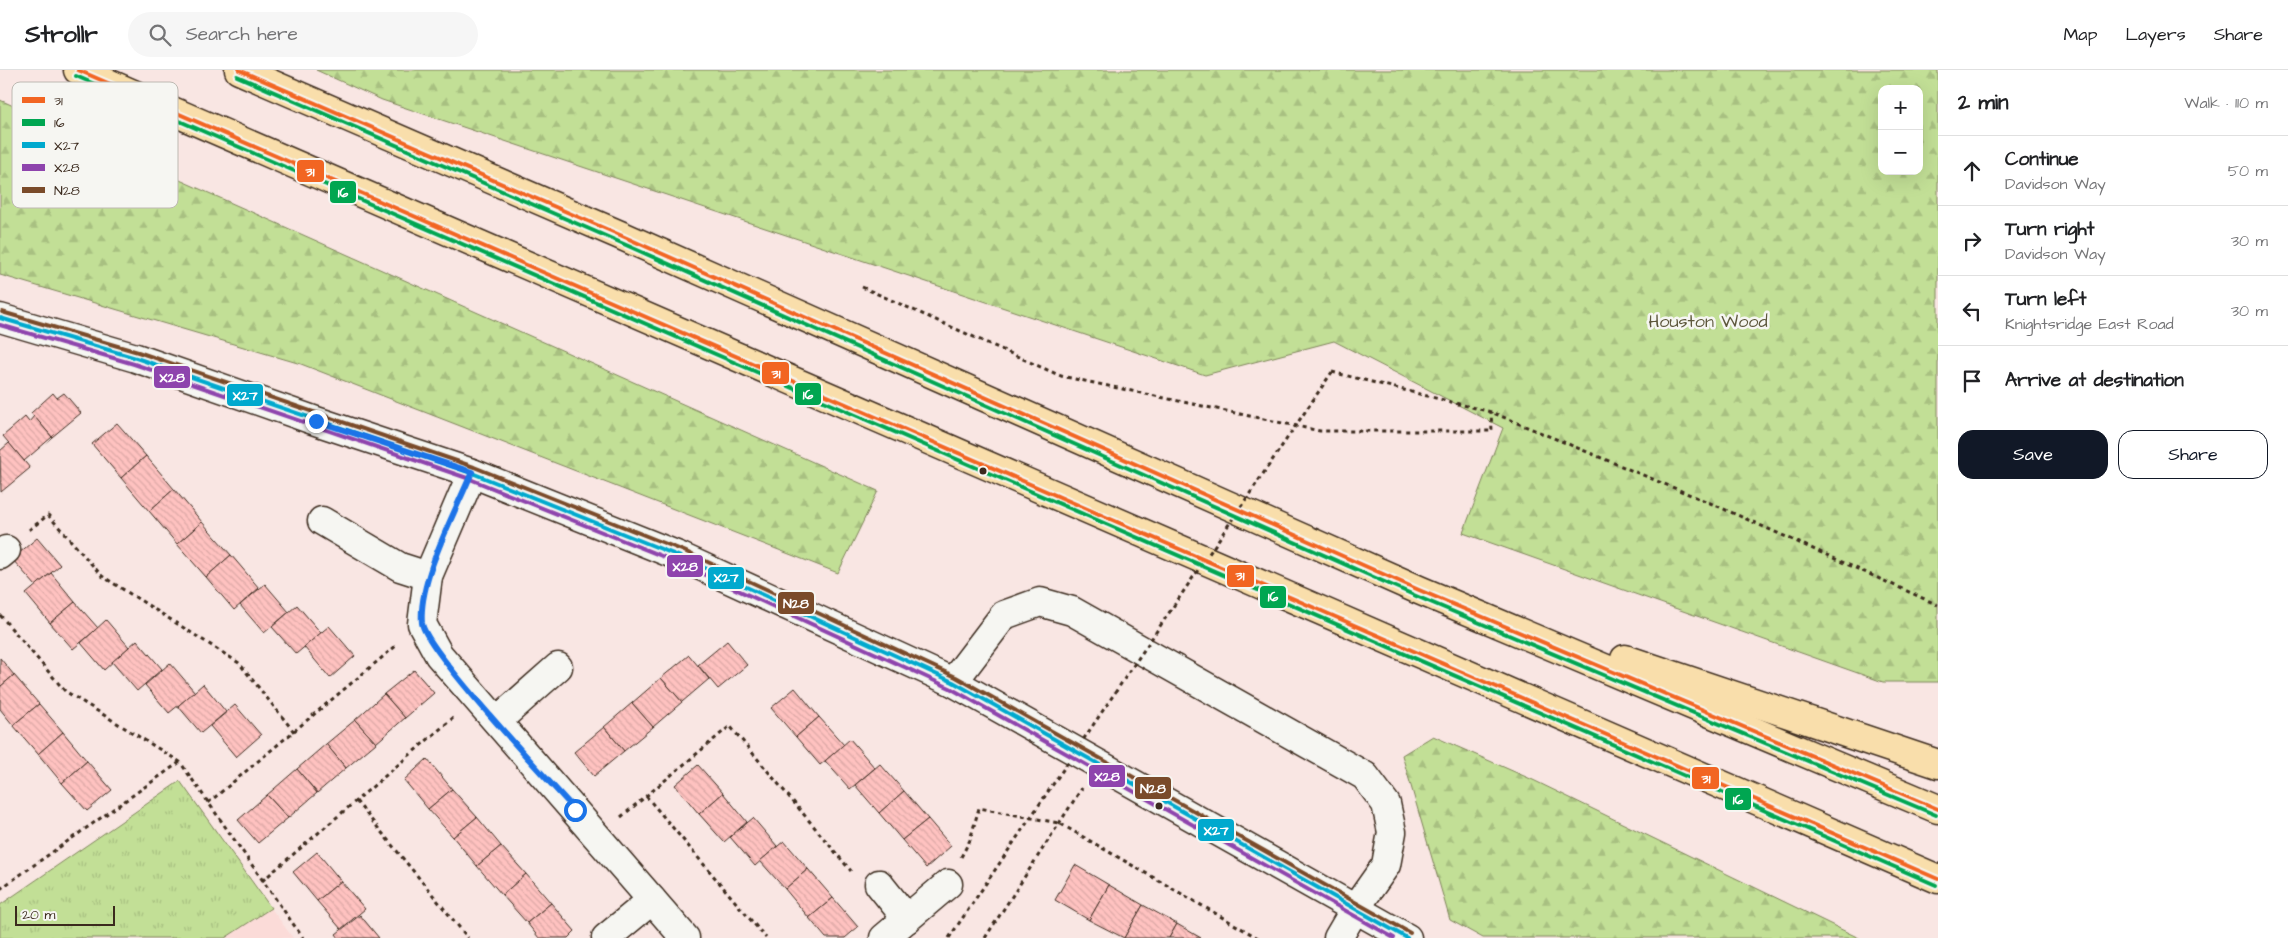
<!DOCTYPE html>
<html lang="en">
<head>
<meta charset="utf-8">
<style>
	:root { --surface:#fff; --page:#f6f6f6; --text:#202124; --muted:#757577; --line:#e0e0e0; --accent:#111827 }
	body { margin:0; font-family:"Architects Daughter",sans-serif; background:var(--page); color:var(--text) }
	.controls { position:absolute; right:15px; top:15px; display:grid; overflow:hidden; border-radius:10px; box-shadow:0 5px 20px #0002 }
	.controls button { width:45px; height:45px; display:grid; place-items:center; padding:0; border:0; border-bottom:1px solid var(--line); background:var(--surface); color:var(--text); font:25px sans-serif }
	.scale { position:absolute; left:15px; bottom:12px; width:100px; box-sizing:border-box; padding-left:5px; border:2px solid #3b2a1e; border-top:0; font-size:14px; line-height:18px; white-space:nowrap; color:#3b2a1e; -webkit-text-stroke:4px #f6f6f2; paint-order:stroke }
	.stop { position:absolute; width:15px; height:15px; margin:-11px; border:4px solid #1a73e8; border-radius:50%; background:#fff }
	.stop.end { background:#1a73e8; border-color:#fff; box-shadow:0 1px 5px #0008 }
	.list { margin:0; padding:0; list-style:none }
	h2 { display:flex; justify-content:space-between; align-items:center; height:65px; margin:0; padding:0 20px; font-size:21px }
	h2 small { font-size:16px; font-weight:400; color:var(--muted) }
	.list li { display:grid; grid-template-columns:32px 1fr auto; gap:15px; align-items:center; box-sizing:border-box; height:70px; padding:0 20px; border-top:1px solid var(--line) }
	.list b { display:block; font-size:19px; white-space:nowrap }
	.list p { margin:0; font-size:16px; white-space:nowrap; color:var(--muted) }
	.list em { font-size:16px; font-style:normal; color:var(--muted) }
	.actions { display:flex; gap:10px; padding:15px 20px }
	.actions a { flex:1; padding:11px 0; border:1px solid var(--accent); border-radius:15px; text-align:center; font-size:18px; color:var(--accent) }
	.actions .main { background:var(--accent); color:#fff }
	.icon { flex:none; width:28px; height:28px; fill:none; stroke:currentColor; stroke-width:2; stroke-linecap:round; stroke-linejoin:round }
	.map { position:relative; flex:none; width:1938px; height:868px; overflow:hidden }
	header { display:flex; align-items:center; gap:30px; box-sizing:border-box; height:70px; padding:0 25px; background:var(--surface); border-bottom:1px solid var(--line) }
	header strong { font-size:24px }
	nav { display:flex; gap:28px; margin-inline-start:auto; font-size:18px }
	.search { width:350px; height:45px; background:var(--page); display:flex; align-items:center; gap:12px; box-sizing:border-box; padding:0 18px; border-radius:28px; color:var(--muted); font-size:19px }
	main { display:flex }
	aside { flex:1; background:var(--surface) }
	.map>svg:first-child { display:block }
	.built { fill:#fbdbd8 }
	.grass { fill:url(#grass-tufts); stroke:#7e845a }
	.forest { fill:url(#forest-firs); stroke:#7e845a; fill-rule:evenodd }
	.building { fill:url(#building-back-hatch); stroke:#3b2a1e }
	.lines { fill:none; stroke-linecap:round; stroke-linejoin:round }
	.minor-casing { stroke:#3b2a1e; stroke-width:31 }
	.major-casing { stroke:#3b2a1e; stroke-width:31 }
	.path { stroke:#3b2a1e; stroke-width:3; stroke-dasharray:4 4; stroke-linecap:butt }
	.minor { stroke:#f6f6f2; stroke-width:28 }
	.major { stroke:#f9deab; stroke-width:28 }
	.path-bridge { stroke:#3b2a1e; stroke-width:3; stroke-dasharray:4 4; stroke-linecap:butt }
	.bus-1-casing { stroke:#f6f6f2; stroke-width:8 }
	.bus-2-casing { stroke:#f6f6f2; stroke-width:8 }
	.bus-3-casing { stroke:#f6f6f2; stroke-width:8 }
	.bus-4-casing { stroke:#f6f6f2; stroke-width:8 }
	.bus-5-casing { stroke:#f6f6f2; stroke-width:8 }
	.bus-1 { stroke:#f26522; stroke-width:4 }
	.bus-2 { stroke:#00a651; stroke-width:4 }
	.bus-3 { stroke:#00a9ce; stroke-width:4 }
	.bus-4 { stroke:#8e44ad; stroke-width:4 }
	.bus-5 { stroke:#7a4b2a; stroke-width:4 }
	.route { stroke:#1a73e8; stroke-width:6 }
	.bus-dot { fill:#3b2a1e; stroke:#f6f6f2; stroke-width:2 }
	.labels { text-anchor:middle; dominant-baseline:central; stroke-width:5; stroke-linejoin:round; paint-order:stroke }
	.park-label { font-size:18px; fill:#5d573c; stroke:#f6f6f2 }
	.key { fill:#f6f6f2; stroke:#beb9b2; stroke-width:1 }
	.key-label { font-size:14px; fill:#3b2a1e }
	.line-badge { stroke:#f6f6f2; stroke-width:2 }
	.badge-label { font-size:14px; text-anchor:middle; font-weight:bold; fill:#fff }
</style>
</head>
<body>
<header>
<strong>Strollr</strong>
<div class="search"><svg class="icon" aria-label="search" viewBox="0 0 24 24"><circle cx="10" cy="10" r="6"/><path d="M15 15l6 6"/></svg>Search here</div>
<nav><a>Map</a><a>Layers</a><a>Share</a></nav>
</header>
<main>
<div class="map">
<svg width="1938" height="868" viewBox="0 0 1938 868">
	<defs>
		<pattern id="grass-tufts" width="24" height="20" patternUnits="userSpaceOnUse" patternTransform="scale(1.25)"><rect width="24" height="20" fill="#c2df96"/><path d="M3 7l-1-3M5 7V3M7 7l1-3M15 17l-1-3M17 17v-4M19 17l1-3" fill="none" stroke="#a8c081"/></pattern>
		<pattern id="forest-firs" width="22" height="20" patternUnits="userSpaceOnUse" patternTransform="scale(1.25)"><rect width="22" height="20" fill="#c2df96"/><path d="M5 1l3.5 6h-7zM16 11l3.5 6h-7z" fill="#a8c081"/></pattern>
		<pattern id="building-back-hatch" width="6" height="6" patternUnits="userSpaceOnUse" patternTransform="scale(1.25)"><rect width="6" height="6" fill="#ffc2c0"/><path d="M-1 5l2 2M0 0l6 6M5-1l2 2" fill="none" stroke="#dba7a5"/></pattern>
	</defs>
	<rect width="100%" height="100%" fill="#f9e6e3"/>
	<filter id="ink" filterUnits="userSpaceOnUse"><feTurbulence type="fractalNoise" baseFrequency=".02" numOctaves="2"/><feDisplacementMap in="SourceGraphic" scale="10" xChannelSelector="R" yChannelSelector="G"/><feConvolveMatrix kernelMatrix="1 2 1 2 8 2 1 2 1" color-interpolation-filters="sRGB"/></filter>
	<g filter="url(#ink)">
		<!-- built -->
		<path class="built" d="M271 838 293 868H225Z"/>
		<!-- grass -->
		<path class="grass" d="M180 711 271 838 225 868H0V835Z"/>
		<!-- forest -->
		<g class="forest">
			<path d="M316 0H1938V612H1883L1463 463 1503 358 1334 271 1205 305 382 30ZM1882 19H1919V101H1882Z"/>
			<path d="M0 30 878 421 838 503 301 294 0 205Z"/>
			<path d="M1433 666 1533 710 1859 868H1483L1450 850 1402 685Z"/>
		</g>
		<!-- building -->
		<g class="building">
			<path d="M53 323 57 328 64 323 81 343 52 367 31 343Z"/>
			<path d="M34 346 52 367 24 391 3 366 25 347 29 352Z"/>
			<path d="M117 353 146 386 121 408 92 374Z"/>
			<path d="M9 373 30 398 1 422 0 381Z"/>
			<path d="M146 386 174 419 149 441 121 408Z"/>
			<path d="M174 419 202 452 177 474 149 441Z"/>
			<path d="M202 452 231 485 206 507 177 474Z"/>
			<path d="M37 468 60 495 36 516 12 489Z"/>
			<path d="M231 485 259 518 234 540 206 507Z"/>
			<path d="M51 503 75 532 50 553 26 524Z"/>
			<path d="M265 514 289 542 264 563 240 535Z"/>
			<path d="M75 532 98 558 73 579 50 553Z"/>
			<path d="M297 535 321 563 296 584 272 557Z"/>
			<path d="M106 550 129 577 104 600 81 573Z"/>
			<path d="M329 556 355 586 330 608 304 577Z"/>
			<path d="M137 570 162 599 137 621 112 592Z"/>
			<path d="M727 571 747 595 718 619 698 595Z"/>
			<path d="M689 585 709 609 682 632 661 608Z"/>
			<path d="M0 588 14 605 0 617Z"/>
			<path d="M170 593 195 622 169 643 145 615Z"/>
			<path d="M414 600 434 623 405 648 384 624Z"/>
			<path d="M14 605 39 634 13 655 0 639V617Z"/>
			<path d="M661 608 682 632 653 657 632 633Z"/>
			<path d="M203 614 226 642 201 663 178 636Z"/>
			<path d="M795 618 819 647 796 667 771 638Z"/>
			<path d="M384 624 405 648 376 673 355 650Z"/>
			<path d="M632 633 653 657 624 681 604 657Z"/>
			<path d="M39 634 63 662 38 684 13 655Z"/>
			<path d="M235 635 261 665 236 687 210 656Z"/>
			<path d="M819 647 844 675 820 695 796 667Z"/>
			<path d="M355 650 376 673 346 698 326 674Z"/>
			<path d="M604 657 624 681 594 706 574 682Z"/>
			<path d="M63 662 87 691 62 713 38 684Z"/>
			<path d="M850 669 875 698 850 719 825 691Z"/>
			<path d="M326 674 346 698 317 723 297 699Z"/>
			<path d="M427 689 452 719 428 739 404 710Z"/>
			<path d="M87 691 112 720 87 741 62 713Z"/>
			<path d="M880 694 904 721 879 743 855 715Z"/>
			<path d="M698 695 723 723 699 744 675 715Z"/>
			<path d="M297 699 317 723 288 748 267 725Z"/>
			<path d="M452 719 477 747 453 767 428 739Z"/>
			<path d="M904 721 928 749 902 770 879 743Z"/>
			<path d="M723 723 747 752 724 772 699 744Z"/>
			<path d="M267 725 288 748 258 773 238 750Z"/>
			<path d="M477 747 501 776 477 796 453 767Z"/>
			<path d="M753 748 777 776 755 796 730 767Z"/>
			<path d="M928 749 951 776 926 798 902 770Z"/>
			<path d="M784 771 808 799 785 819 760 791Z"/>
			<path d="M501 776 526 804 502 825 477 796Z"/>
			<path d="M317 782 341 811 317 831 293 802Z"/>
			<path d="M1075 795 1109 815 1089 850 1055 830Z"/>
			<path d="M808 799 833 828 809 848 785 819Z"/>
			<path d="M526 804 551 833 527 853 502 825Z"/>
			<path d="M341 811 365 839 341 859 317 831Z"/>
			<path d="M1109 815 1143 835 1124 868 1089 850Z"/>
			<path d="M833 828 858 857 845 868H826L809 848Z"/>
			<path d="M551 833 575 861 568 868H539L527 853Z"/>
			<path d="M1143 835 1177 854 1169 868H1124Z"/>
			<path d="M360 845 379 868H339L336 864Z"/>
			<path d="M1177 854 1194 864 1201 868H1169Z"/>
		</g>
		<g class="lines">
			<!-- minor casing -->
			<g class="minor-casing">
				<g id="minor">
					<path d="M0 248 136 288 316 351 472 403 681 487 953 612 1407 868"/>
					<path d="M472 403 428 506 422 554 439 585 685 868"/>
					<path d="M322 451 400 497 428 506"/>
					<path d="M0 485 6 480"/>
					<path d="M953 612 1004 545 1040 532 1072 541 1365 706 1386 734 1392 762 1386 795 1355 839 1338 868"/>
					<path d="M497 651 558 597"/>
					<path d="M879 814 907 849"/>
					<path d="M606 868 652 830"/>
					<path d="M884 868 948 814"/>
				</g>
			</g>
			<!-- major casing -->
			<g class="major-casing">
				<g id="major">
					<path d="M78 0 1938 809"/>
					<path d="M239 0 620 165 1419 520 1938 739"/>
					<path d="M1625 589 1938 694"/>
				</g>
			</g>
			<!-- path -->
			<g class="path">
				<path d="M862 217 1061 306 1320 361H1492L1491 342"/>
				<path d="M1332 302 1491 342 1715 435 1938 535"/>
				<path d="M29 460 48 445 102 506 239 593 295 663"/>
				<path d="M0 545 65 621 180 692 303 868"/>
				<path d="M646 726 766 868"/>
				<path d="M356 731 468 868"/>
				<path d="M208 733 397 575"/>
				<path d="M621 747 730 656 851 801"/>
				<path d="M961 787 970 770 979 738 1059 753 1258 868"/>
				<path d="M262 811 453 648"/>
				<path d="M0 819 180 692"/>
				<path d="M985 868 1082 718"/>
			</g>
			<!-- minor -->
			<use href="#minor" class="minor"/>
			<!-- major -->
			<use href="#major" class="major"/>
			<!-- path-bridge -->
			<path class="path-bridge" d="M949 868 1332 302"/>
			<!-- bus-1 casing -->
			<g class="bus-1-casing">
				<g id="bus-1">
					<path d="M78 0 1938 809"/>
					<path d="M239 0 620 165 1419 520 1938 739"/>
				</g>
			</g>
			<!-- bus-2 casing -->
			<g class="bus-2-casing">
				<g id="bus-2">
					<path d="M76 6 1936 815"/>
					<path d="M237 6 617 171 1416 526 1936 745"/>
				</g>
			</g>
			<!-- bus-3 casing -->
			<g class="bus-3-casing">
				<path id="bus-3" d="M0 248 136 288 472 403 681 487 953 612 1407 868"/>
			</g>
			<!-- bus-4 casing -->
			<g class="bus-4-casing">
				<path id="bus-4" d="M0 255 134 294 470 409 679 493 950 618 1394 868"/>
			</g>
			<!-- bus-5 casing -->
			<g class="bus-5-casing">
				<path id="bus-5" d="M2 242 138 282 474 397 684 481 956 607 1410 863"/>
			</g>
			<!-- bus-1 -->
			<use href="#bus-1" class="bus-1"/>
			<!-- bus-2 -->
			<use href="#bus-2" class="bus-2"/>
			<!-- bus-3 -->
			<use href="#bus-3" class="bus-3"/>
			<!-- bus-4 -->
			<use href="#bus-4" class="bus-4"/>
			<!-- bus-5 -->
			<use href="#bus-5" class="bus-5"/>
		</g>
	</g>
	<g class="lines" filter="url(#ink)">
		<!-- route -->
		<path class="route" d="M316 351 472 402C455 443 418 510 422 553 425 579 550 712 575 740"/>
	</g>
	<!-- markers -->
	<g class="bus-dot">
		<circle cx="983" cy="401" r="4.5"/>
		<circle cx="1159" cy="736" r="4.5"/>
	</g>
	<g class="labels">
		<!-- park labels -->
		<g class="park-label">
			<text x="1708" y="251">Houston Wood</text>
		</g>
	</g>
	<!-- legend -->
	<rect x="12" y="12" width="166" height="126" rx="8" class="key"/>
	<rect x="22" y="27" width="23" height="6" fill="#f26522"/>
	<rect x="22" y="49" width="23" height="7" fill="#00a651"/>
	<rect x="22" y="72" width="23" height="6" fill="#00a9ce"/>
	<rect x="22" y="94" width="23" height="7" fill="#8e44ad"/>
	<rect x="22" y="117" width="23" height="6" fill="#7a4b2a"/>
	<g class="key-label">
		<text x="54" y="35">31</text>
		<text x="54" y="57">16</text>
		<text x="54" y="80">X27</text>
		<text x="54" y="102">X28</text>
		<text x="54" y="125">N28</text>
	</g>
	<g class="line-badge">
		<rect x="296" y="89" width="29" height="24" rx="5" fill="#f26522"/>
		<rect x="329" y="110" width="28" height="24" rx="5" fill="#00a651"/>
		<rect x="761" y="291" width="29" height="24" rx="5" fill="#f26522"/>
		<rect x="153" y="295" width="38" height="24" rx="5" fill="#8e44ad"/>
		<rect x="794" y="312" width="28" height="24" rx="5" fill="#00a651"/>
		<rect x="226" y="313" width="38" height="24" rx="5" fill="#00a9ce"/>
		<rect x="666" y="484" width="38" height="24" rx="5" fill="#8e44ad"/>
		<rect x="1226" y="494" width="29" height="24" rx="5" fill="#f26522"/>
		<rect x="707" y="496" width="38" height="24" rx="5" fill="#00a9ce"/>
		<rect x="1259" y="515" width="28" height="24" rx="5" fill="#00a651"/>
		<rect x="777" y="521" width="38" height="24" rx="5" fill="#7a4b2a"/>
		<rect x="1088" y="694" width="38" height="24" rx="5" fill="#8e44ad"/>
		<rect x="1691" y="696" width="29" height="24" rx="5" fill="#f26522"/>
		<rect x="1134" y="706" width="38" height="24" rx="5" fill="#7a4b2a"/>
		<rect x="1724" y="717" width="28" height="24" rx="5" fill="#00a651"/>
		<rect x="1197" y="748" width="38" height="24" rx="5" fill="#00a9ce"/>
	</g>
	<g class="badge-label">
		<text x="310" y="106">31</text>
		<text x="343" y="127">16</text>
		<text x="776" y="308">31</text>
		<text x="172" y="312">X28</text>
		<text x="808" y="329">16</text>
		<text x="245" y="330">X27</text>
		<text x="685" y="501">X28</text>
		<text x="1240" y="510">31</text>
		<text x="726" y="512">X27</text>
		<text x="1273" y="531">16</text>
		<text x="796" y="538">N28</text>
		<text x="1107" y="711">X28</text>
		<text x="1706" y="713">31</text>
		<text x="1153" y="723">N28</text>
		<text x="1738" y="734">16</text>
		<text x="1216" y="765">X27</text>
	</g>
</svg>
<div class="controls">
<button>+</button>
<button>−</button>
</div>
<div class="scale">20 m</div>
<div class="stop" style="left:575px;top:740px"></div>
<div class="stop end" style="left:316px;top:351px"></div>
</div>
<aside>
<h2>2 min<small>Walk · 110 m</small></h2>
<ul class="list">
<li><svg class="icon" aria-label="ahead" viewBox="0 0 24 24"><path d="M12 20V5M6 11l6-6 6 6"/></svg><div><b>Continue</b><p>Davidson Way</p></div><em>50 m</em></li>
<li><svg class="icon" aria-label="right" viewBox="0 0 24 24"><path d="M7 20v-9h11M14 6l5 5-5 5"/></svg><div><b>Turn right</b><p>Davidson Way</p></div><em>30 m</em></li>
<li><svg class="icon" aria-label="left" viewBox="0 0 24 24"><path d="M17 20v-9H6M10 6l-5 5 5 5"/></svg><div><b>Turn left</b><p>Knightsridge East Road</p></div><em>30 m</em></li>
<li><svg class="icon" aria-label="arrive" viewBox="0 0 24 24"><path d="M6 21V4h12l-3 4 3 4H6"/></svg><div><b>Arrive at destination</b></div></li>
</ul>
<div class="actions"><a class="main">Save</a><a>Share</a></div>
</aside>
</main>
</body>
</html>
